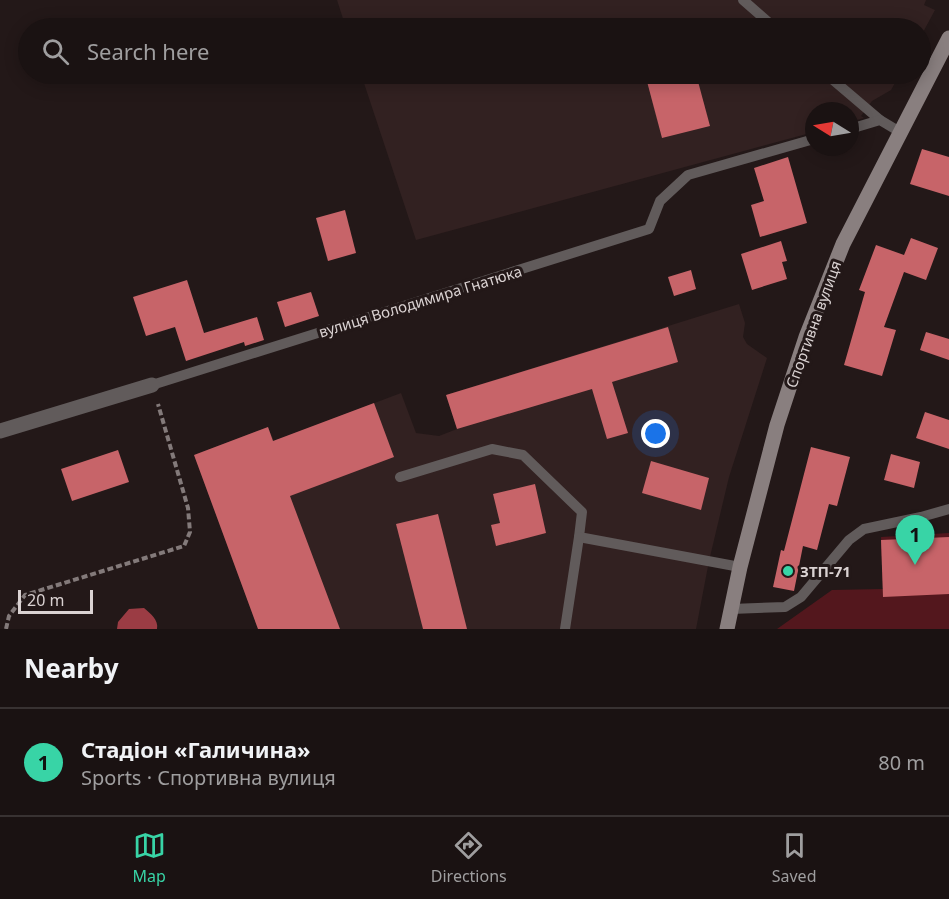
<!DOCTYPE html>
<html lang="en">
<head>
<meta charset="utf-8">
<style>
	:root { --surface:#1a1212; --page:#231b1b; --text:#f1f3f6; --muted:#9f9e9f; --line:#383232; --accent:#38d4a6 }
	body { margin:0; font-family:"Noto Sans",sans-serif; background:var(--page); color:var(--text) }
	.compass { position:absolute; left:805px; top:102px; width:54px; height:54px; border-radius:50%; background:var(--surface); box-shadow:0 3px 15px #0003; rotate:281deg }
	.scale { position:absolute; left:18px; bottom:15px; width:75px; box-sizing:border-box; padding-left:6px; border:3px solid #dad2d2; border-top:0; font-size:16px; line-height:21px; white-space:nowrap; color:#dad2d2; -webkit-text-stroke:4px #231818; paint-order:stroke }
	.you { position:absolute; left:656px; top:434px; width:21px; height:21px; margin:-15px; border:4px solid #fff; border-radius:50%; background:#1a73e8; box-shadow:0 0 0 9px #1a73e833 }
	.badge { display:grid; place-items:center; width:39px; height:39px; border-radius:50%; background:var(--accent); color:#111; font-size:20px; font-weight:700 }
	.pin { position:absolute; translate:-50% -50px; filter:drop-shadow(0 2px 3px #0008) }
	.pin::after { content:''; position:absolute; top:32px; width:21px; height:18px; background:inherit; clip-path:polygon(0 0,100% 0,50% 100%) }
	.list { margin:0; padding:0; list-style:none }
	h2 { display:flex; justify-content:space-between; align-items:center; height:78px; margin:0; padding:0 24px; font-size:26px }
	h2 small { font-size:20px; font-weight:400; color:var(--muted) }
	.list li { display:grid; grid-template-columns:39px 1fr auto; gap:18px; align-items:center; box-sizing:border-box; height:108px; padding:0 24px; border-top:2px solid var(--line) }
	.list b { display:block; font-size:22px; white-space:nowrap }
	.list p { margin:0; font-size:20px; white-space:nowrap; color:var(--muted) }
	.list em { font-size:20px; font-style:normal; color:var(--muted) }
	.icon { flex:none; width:33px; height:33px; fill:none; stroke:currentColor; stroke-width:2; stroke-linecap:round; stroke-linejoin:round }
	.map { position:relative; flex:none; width:949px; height:629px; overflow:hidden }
	.search { position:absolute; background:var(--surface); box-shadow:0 3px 15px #0003; left:18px; right:18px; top:18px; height:66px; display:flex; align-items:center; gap:15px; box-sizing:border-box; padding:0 21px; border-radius:33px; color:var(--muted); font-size:22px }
	.sheet { height:186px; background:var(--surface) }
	nav { display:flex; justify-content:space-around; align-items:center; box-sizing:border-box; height:84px; border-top:2px solid var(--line); background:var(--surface); font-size:16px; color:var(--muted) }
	nav a { display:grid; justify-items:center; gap:3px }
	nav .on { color:var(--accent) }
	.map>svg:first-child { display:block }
	.built { fill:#322121 }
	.green { fill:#53171d }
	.water { fill:#9b3c44 }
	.building { fill:#c76469 }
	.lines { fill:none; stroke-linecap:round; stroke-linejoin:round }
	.path { stroke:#837a7a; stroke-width:4; stroke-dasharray:6 3; stroke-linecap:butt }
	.lane { stroke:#615b5b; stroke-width:10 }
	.street { stroke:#615b5b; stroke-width:15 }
	.secondary { stroke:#897f7f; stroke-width:15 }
	.poi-dot { fill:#38d4a6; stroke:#231818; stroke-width:2 }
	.labels { text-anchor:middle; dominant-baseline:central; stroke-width:6; stroke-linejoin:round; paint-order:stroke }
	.street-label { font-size:15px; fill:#dad2d2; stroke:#231818 }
	.poi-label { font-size:15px; font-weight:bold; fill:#dad2d2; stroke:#231818; text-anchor:start }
</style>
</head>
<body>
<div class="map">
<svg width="949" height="629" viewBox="0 0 949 629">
	<rect width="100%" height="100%" fill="#231818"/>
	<!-- built -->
	<g class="built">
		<path d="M337 0H926L924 5 935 10 921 36 920 28H346Z"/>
		<path d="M361 74H900L891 90 872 101 861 116 864 118 850 122V111H814V132L416 240Z"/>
		<path d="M739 304 745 323 743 337 747 344 767 358 729 477 709 561 696 629H258L194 455 268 427 274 441 401 393 416 433 439 436 457 429 446 395Z"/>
	</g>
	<!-- green -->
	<path class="green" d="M949 533V629H777L832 590 883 589 881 537Z"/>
	<!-- water -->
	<path class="water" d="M144 608C150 613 159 620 157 629H117L118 622 129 609Z"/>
	<!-- building -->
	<g class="building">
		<path d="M645 74H696L710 126 662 138Z"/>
		<path d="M922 149 949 157V196L910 184Z"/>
		<path d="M788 157 807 223 760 237 751 205 764 201 754 168Z"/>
		<path d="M345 210 356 253 328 261 316 218Z"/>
		<path d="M911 238 938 248 926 280 904 272 884 327 896 330 882 376 844 365 865 292 859 290 876 245 904 255Z"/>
		<path d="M781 241 787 261 782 262 787 279 752 290 741 254Z"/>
		<path d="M691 270 696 289 674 296 668 277Z"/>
		<path d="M187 280 204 333 257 317 264 340 245 346 244 342 186 361 175 327 146 336 133 297Z"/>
		<path d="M311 292 319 316 285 327 277 302Z"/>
		<path d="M668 327 678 362 612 382 628 433 607 439 592 389 457 429 446 395Z"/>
		<path d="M926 332 949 339V360L920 350Z"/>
		<path d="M374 403 394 457 290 496 340 629H258L194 455 268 427 273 441Z"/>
		<path d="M925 412 949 420V449L916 438Z"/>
		<path d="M811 447 850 457 837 506 829 504 817 550 803 546 794 591 773 587 781 550 784 551Z"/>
		<path d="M118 450 129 482 72 501 61 469Z"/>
		<path d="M891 454 920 462 914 488 884 480Z"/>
		<path d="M651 461 709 478 701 510 642 493Z"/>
		<path d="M535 484 546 533 496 546 491 525 500 523 493 494Z"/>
		<path d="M438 514 467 629H423L396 524Z"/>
		<path d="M949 537V594L883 597 881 540Z"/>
	</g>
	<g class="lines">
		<!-- path -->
		<path class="path" d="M6 629 9 616 25 595 184 546 190 532 188 508 158 404"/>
		<!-- lane -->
		<g class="lane">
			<path d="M743 0 775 28"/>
			<path d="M826 74 880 120"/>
			<path d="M850 129 880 120 900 132"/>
			<path d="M152 385 649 229 660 201 688 175 814 139"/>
			<path d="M400 477 492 449 523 455 582 512 579 537 740 567"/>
			<path d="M731 609 785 607 801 597 849 540 864 529 921 517 949 509"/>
			<path d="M565 629 579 537"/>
		</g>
		<!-- street -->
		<path class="street" d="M0 431 152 385"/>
		<!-- secondary -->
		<path class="secondary" d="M727 629 740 567 777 425 806 337 843 244 949 38"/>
	</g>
	<!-- markers -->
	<circle class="poi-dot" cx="788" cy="571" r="6"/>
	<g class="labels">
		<!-- street labels -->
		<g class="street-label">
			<text transform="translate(420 301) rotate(-17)">вулиця Володимира Гнатюка</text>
			<text transform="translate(813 324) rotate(-70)">Спортивна вулиця</text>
		</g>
		<!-- poi labels -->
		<g class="poi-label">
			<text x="800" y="571">ЗТП-71</text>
		</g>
	</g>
</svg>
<svg class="compass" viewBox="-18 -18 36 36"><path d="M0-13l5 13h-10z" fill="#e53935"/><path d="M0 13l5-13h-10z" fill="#9f9e9f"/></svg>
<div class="scale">20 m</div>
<div class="you"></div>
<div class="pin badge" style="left:915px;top:565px">1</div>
<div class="search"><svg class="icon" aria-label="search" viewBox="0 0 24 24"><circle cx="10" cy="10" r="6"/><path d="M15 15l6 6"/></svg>Search here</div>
</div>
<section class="sheet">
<h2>Nearby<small></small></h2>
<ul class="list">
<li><span class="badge">1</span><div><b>Стадіон «Галичина»</b><p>Sports · Спортивна вулиця</p></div><em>80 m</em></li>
</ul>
</section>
<nav>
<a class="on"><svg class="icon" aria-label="map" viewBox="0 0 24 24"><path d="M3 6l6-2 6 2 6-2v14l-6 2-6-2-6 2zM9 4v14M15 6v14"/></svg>Map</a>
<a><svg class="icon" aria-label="directions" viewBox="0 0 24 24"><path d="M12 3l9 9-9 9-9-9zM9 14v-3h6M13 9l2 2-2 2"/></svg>Directions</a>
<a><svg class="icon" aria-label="saved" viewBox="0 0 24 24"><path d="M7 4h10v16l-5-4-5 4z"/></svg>Saved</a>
</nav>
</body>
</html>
